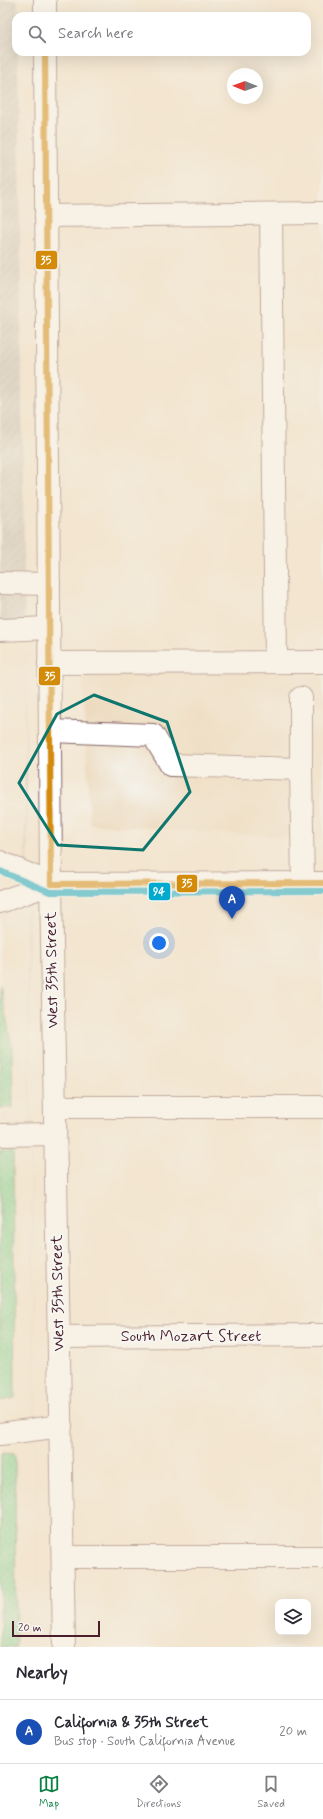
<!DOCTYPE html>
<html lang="en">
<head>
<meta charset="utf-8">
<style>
	:root { --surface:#fff; --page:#f2f2f3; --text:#2b2b33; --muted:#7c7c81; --line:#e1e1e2; --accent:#0b8043 }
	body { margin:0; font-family:Mynerve,sans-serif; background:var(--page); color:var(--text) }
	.controls { position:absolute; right:12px; bottom:12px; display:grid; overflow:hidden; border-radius:8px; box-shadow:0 4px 16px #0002 }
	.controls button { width:36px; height:36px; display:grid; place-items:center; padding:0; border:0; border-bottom:1px solid var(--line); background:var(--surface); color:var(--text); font:20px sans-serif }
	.compass { position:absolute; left:227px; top:68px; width:36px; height:36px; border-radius:50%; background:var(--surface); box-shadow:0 4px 16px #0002; rotate:271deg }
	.scale { position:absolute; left:12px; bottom:10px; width:88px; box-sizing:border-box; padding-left:4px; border:2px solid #4a1f2b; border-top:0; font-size:11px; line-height:14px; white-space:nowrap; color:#4a1f2b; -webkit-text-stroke:3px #f6f6f2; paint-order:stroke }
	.you { position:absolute; left:159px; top:943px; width:14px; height:14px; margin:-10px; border:3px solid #fff; border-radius:50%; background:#1a73e8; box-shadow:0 0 0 6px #1a73e833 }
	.badge { display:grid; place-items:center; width:26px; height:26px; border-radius:50%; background:var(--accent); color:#fff; font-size:13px; font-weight:700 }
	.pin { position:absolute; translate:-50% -33px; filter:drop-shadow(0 1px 2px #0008) }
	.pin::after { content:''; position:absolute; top:21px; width:14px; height:12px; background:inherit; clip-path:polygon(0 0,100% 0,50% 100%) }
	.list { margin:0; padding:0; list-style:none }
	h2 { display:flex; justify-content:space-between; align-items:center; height:52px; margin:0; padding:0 16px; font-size:17px }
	h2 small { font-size:13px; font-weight:400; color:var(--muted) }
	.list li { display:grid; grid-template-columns:26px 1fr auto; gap:12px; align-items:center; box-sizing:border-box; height:64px; padding:0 16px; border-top:1px solid var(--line) }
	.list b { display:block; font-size:15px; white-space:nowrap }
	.list p { margin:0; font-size:13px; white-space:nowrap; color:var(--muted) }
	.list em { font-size:13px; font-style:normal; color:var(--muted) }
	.icon { flex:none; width:22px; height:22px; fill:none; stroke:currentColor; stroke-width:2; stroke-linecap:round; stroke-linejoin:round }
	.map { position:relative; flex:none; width:323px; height:1647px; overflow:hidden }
	.search { position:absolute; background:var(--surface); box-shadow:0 4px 16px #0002; left:12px; right:12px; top:12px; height:44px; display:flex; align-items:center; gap:10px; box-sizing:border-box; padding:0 14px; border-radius:12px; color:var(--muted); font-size:15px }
	.sheet { height:116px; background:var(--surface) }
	nav { display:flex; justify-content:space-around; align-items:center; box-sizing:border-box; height:56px; border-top:1px solid var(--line); background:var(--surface); font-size:11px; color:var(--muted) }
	nav a { display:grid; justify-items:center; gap:2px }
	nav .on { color:var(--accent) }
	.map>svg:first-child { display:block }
	.built { fill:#ecd8ba }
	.industrial { fill:url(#industrial-furrows) }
	.grass { fill:url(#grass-dots); stroke:#667a60 }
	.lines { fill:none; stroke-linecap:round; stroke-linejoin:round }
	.minor-casing { stroke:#856464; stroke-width:24 }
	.major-casing { stroke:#856464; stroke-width:24 }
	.minor { stroke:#fff; stroke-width:22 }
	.major { stroke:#fff; stroke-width:22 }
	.bus-1-casing { stroke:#f6f6f2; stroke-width:9 }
	.bus-2-casing { stroke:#f6f6f2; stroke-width:9 }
	.bus-1 { stroke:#d48b09; stroke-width:6 }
	.bus-2 { stroke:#00a9ce; stroke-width:6 }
	.marked { fill:none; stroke:#0f766e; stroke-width:3; stroke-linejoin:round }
	.labels { text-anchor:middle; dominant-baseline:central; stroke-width:4; stroke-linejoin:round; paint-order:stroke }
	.street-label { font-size:16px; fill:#4a1f2b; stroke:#f6f6f2 }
	.line-badge { stroke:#f6f6f2; stroke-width:1.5 }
	.badge-label { font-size:11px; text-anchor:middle; font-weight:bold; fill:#fff }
</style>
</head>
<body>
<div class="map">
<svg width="323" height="1647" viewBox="0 0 323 1647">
	<defs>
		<pattern id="industrial-furrows" width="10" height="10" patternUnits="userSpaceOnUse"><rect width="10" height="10" fill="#cbc3b8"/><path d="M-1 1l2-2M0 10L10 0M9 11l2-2" fill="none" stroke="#b0a79e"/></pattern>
		<pattern id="grass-dots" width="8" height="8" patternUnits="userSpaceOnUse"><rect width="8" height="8" fill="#83d596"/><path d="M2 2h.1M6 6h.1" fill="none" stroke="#73b681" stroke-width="1.8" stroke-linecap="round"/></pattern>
	</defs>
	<rect width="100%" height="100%" fill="#f6f6f2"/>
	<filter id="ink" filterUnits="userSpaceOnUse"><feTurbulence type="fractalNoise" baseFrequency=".025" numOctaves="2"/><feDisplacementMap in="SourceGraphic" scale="8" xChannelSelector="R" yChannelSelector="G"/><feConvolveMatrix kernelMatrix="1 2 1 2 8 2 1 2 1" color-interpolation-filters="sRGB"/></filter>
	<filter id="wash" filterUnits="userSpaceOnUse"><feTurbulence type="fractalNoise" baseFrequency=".012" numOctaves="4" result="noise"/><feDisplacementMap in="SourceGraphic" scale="16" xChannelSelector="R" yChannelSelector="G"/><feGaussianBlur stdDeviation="0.9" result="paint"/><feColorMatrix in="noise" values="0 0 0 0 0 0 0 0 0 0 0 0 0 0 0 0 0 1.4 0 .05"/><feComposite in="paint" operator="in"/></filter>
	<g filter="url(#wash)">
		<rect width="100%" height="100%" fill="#f3e5cf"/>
		<!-- built -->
		<path class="built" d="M323 662V840L90 824 82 663Z"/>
		<!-- industrial -->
		<path class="industrial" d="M0 0H18L16 52H18L30 1081 39 1647 25 829V629H0Z"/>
		<!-- grass -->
		<g class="grass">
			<path d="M0 985 12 1047 13 1107 0 1108Z"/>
			<path d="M0 1152H13L15 1398 0 1401Z"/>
			<path d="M1 1453 15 1454 16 1647H0Z"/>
		</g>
	</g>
	<g filter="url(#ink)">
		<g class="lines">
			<!-- minor casing -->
			<g class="minor-casing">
				<g id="minor">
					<path d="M271 214 276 662"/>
					<path d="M46 216 323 213"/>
					<path d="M0 583 49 584"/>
					<path d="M0 630 49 628"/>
					<path d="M49 663 323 662"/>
					<path d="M301 698V769"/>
					<path d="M50 731 153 735 171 765 301 769 303 883"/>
					<path d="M51 884 64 1647"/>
					<path d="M55 1107H323"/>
					<path d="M0 1135 55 1134"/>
					<path d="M59 1337 323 1335"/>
					<path d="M0 1434 61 1426"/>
					<path d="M63 1557H323"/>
				</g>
			</g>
			<!-- major casing -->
			<g class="major-casing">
				<g id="major">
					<path d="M45 16V0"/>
					<path d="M45 52 51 884"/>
					<path d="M0 862 51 884"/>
					<path d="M0 902 51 884 323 883"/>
				</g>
			</g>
			<!-- minor -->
			<use href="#minor" class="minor"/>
			<!-- major -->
			<use href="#major" class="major"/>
			<!-- bus-1 casing -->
			<g class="bus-1-casing">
				<g id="bus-1">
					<path d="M45 52 51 884"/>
					<path d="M51 884 323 883"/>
				</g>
			</g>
			<!-- bus-2 casing -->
			<g class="bus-2-casing">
				<path id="bus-2" d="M0 871 50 892 323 891"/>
			</g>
			<!-- bus-1 -->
			<use href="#bus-1" class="bus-1"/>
			<!-- bus-2 -->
			<use href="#bus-2" class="bus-2"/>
		</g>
	</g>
	<!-- marked area -->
	<path d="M0 0H323V1647H0ZM94 695 167 722 190 792 143 850 58 845 19 783 57 714Z" fill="#f3e5cf" fill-opacity=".55" fill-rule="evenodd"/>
	<path class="marked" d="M94 695 167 722 190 792 143 850 58 845 19 783 57 714Z"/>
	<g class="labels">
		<!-- street labels -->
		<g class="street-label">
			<text transform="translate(52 970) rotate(-91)">West 35th Street</text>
			<text transform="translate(58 1293) rotate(-91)">West 35th Street</text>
			<text x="191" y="1336">South Mozart Street</text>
		</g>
	</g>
	<g class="line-badge">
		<rect x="35" y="250" width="23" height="20" rx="4" fill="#d48b09"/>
		<rect x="38" y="666" width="23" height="20" rx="4" fill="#d48b09"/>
		<rect x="176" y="874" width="22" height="19" rx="4" fill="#d48b09"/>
		<rect x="148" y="882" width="23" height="19" rx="4" fill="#00a9ce"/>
	</g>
	<g class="badge-label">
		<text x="46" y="264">35</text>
		<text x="50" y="680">35</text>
		<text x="187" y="887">35</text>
		<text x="159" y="895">94</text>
	</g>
</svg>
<div class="controls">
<button><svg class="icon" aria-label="layers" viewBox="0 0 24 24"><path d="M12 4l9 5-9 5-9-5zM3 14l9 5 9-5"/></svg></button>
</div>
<svg class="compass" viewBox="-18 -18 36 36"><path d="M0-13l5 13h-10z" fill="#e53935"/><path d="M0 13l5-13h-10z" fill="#7c7c81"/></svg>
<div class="scale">20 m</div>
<div class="you"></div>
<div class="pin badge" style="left:232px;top:919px;background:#1a4fb4">A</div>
<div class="search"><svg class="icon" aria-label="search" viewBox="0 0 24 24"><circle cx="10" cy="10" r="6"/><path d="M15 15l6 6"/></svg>Search here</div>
</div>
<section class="sheet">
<h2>Nearby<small></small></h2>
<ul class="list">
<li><span class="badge" style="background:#1a4fb4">A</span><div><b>California &amp; 35th Street</b><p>Bus stop · South California Avenue</p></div><em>20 m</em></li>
</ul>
</section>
<nav>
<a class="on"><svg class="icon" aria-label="map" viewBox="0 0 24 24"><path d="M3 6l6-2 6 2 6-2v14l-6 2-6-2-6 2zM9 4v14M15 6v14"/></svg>Map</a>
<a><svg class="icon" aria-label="directions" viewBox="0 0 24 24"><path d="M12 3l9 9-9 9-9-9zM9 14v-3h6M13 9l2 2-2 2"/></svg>Directions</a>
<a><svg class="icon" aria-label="saved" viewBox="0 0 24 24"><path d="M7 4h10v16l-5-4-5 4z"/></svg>Saved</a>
</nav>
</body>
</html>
